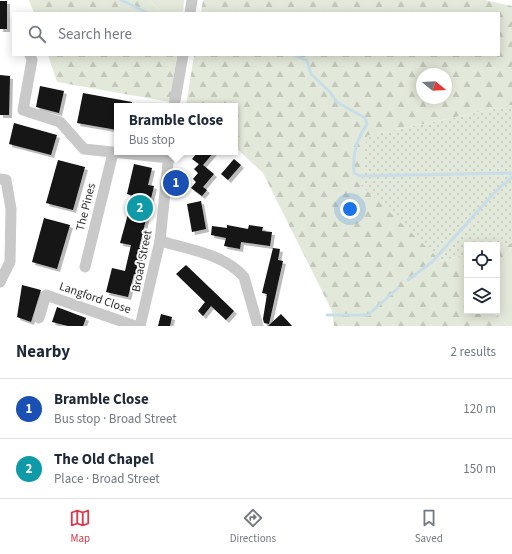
<!DOCTYPE html>
<html lang="en">
<head>
<meta charset="utf-8">
<style>
	:root { --surface:#fff; --page:#f6f6f7; --text:#1f2937; --muted:#747a83; --line:#e0e1e3; --accent:#d9394b }
	body { margin:0; font-family:"Source Sans 3",sans-serif; background:var(--page); color:var(--text) }
	.controls { position:absolute; right:12px; bottom:12px; display:grid; overflow:hidden; border-radius:0px; box-shadow:0 2px 10px #0003 }
	.controls button { width:36px; height:36px; display:grid; place-items:center; padding:0; border:0; border-bottom:1px solid var(--line); background:var(--surface); color:var(--text); font:20px sans-serif }
	.compass { position:absolute; left:416px; top:68px; width:36px; height:36px; border-radius:50%; background:var(--surface); box-shadow:0 2px 10px #0003; rotate:108deg }
	.you { position:absolute; left:350px; top:209px; width:14px; height:14px; margin:-10px; border:3px solid #fff; border-radius:50%; background:#1a73e8; box-shadow:0 0 0 6px #1a73e833 }
	.badge { display:grid; place-items:center; width:26px; height:26px; border-radius:50%; background:var(--accent); color:#fff; font-size:13px; font-weight:700 }
	.pin { position:absolute; translate:-50% -50%; border:2px solid #fff; box-shadow:0 1px 4px #0006 }
	.popup { position:absolute; left:114px; top:103px; width:124px; height:52px; box-sizing:border-box; display:grid; place-content:center; border-radius:0px; background:var(--surface); filter:drop-shadow(0 1px 3px #0005); font-size:13px; white-space:nowrap; color:var(--muted) }
	.popup b { font-size:15px; color:var(--text) }
	.popup::after { content:''; position:absolute; left:50%; top:100%; margin-left:-8px; border:8px solid transparent; border-top-color:var(--surface) }
	.list { margin:0; padding:0; list-style:none }
	h2 { display:flex; justify-content:space-between; align-items:center; height:52px; margin:0; padding:0 16px; font-size:17px }
	h2 small { font-size:13px; font-weight:400; color:var(--muted) }
	.list li { display:grid; grid-template-columns:26px 1fr auto; gap:12px; align-items:center; box-sizing:border-box; height:60px; padding:0 16px; border-top:1px solid var(--line) }
	.list b { display:block; font-size:15px; white-space:nowrap }
	.list p { margin:0; font-size:13px; white-space:nowrap; color:var(--muted) }
	.list em { font-size:13px; font-style:normal; color:var(--muted) }
	.icon { flex:none; width:22px; height:22px; fill:none; stroke:currentColor; stroke-width:2; stroke-linecap:round; stroke-linejoin:round }
	.map { position:relative; flex:none; width:512px; height:326px; overflow:hidden }
	.search { position:absolute; background:var(--surface); box-shadow:0 2px 10px #0003; left:12px; right:12px; top:12px; height:44px; display:flex; align-items:center; gap:10px; box-sizing:border-box; padding:0 14px; border-radius:0px; color:var(--muted); font-size:15px }
	.sheet { height:172px; background:var(--surface) }
	nav { display:flex; justify-content:space-around; align-items:center; box-sizing:border-box; height:56px; border-top:1px solid var(--line); background:var(--surface); font-size:11px; color:var(--muted) }
	nav a { display:grid; justify-items:center; gap:2px }
	nav .on { color:var(--accent) }
	.map>svg:first-child { display:block }
	.green { fill:#e3e9da }
	.forest { fill:url(#forest-firs); fill-rule:evenodd }
	.park { fill:url(#park-dots) }
	.lines { fill:none; stroke-linecap:round; stroke-linejoin:round }
	.stream { stroke:#c7dde8; stroke-width:3 }
	.building { fill:#131313; filter:url(#shadow) }
	.minor { stroke:#c9c9c9; stroke-width:11 }
	.labels { text-anchor:middle; dominant-baseline:central; stroke-width:4; stroke-linejoin:round; paint-order:stroke }
	.street-label { font-size:12px; fill:#2c2c2c; stroke:#fff }
</style>
</head>
<body>
<div class="map">
<svg width="512" height="326" viewBox="0 0 512 326">
	<defs>
		<pattern id="forest-firs" width="22" height="20" patternUnits="userSpaceOnUse"><rect width="22" height="20" fill="#e3e9da"/><path d="M5 1l3.5 6h-7zM16 11l3.5 6h-7z" fill="#c3c8bb"/></pattern>
		<pattern id="park-dots" width="8" height="8" patternUnits="userSpaceOnUse"><rect width="8" height="8" fill="#e3e9da"/><path d="M2 2h.1M6 6h.1" fill="none" stroke="#c3c8bb" stroke-width="1.8" stroke-linecap="round"/></pattern>
		<filter id="shadow"><feDropShadow dx="3" dy="3" stdDeviation="0" flood-color="#0004"/></filter>
	</defs>
	<rect width="100%" height="100%" fill="#fff"/>
	<!-- green -->
	<g class="green">
		<path d="M149 0H184L183 13H162Z"/>
		<path d="M512 247V326H508L493 311H497V265Z"/>
	</g>
	<!-- forest -->
	<g class="forest">
		<path d="M29 0H149L162 13H34Z"/>
		<path d="M203 0H485L512 6V105L367 136 441 261 467 254V311H493L508 326H334L332 311 263 173 235 147V106H186L194 55H499V13H201ZM422 74H446V98H422Z"/>
		<path d="M48 55H177L170 102 57 82Z"/>
		<path d="M512 243V247L497 265V247Z"/>
	</g>
	<!-- park -->
	<path class="park" d="M512 105V243L497 247V245H467V254L441 261 361 185 367 136Z"/>
	<g class="lines">
		<!-- stream -->
		<g class="stream">
			<path d="M121 0 148 13"/>
			<path d="M295 55 307 61 311 74 329 91 337 102 365 118 367 124C357 138 352 155 354 173L360 176 512 173"/>
			<path d="M408 280 432 262 494 193 512 177"/>
			<path d="M327 315H368L398 288"/>
		</g>
	</g>
	<!-- building -->
	<g class="building">
		<rect x="0" y="1" width="7" height="28"/>
		<path d="M0 75 10 76 9 115H0Z"/>
		<path d="M40 86 64 91 59 113 36 107Z"/>
		<path d="M83 93 132 102 131 106H117V130L77 123Z"/>
		<path d="M14 123 57 135 51 155 9 144Z"/>
		<path d="M198 152H214L203 165 214 174 203 187 207 190 202 196 191 188 196 182 193 179 198 173 194 169 199 164 192 159Z"/>
		<path d="M234 159 241 165 228 180 221 174Z"/>
		<path d="M58 160 85 167 73 210 46 203Z"/>
		<path d="M134 164 152 168 148 185 154 186 139 248 145 249 138 275 134 274 128 297 106 292 112 268 125 271 131 245 120 243 133 196 127 194Z"/>
		<path d="M201 201 206 229 192 232 187 204Z"/>
		<path d="M44 218 70 225 57 269 32 262Z"/>
		<path d="M227 225 248 229 249 225 263 227 262 231 272 232 270 246 241 242 240 249 224 246 226 238 211 235 212 226 227 228Z"/>
		<path d="M273 248 280 249 278 260 283 261 269 324 264 323 263 319 267 294 262 293Z"/>
		<path d="M186 265 234 311 226 320 211 306 203 316 198 311 205 302 176 274Z"/>
		<path d="M22 285 41 290 31 322 17 317Z"/>
		<path d="M57 307 86 318 83 326H68L52 322Z"/>
		<path d="M161 314 172 317 170 326H158Z"/>
		<path d="M281 314 292 326H268Z"/>
	</g>
	<g class="lines">
		<!-- minor -->
		<g class="minor">
			<path d="M190 13 192 0"/>
			<path d="M30 55 32 60 23 110 60 122 84 149 169 158"/>
			<path d="M174 106 183 55"/>
			<path d="M0 179 6 180 11 209 10 262 0 282"/>
			<path d="M160 241C188 249 224 254 244 277L258 326"/>
			<path d="M85 267 113 153"/>
			<path d="M39 318 46 295 135 326"/>
			<path d="M140 326 160 241 169 153"/>
		</g>
	</g>
	<g class="labels">
		<!-- street labels -->
		<g class="street-label">
			<text transform="translate(86 207) rotate(-76)">The Pines</text>
			<text transform="translate(142 261) rotate(-79)">Broad Street</text>
			<text transform="translate(95 298) rotate(19)">Langford Close</text>
		</g>
	</g>
</svg>
<div class="controls">
<button><svg class="icon" aria-label="locate" viewBox="0 0 24 24"><circle cx="12" cy="12" r="6"/><path d="M12 2v4M12 18v4M2 12h4M18 12h4"/></svg></button>
<button><svg class="icon" aria-label="layers" viewBox="0 0 24 24"><path d="M12 4l9 5-9 5-9-5zM3 14l9 5 9-5"/></svg></button>
</div>
<svg class="compass" viewBox="-18 -18 36 36"><path d="M0-13l5 13h-10z" fill="#e53935"/><path d="M0 13l5-13h-10z" fill="#747a83"/></svg>
<div class="you"></div>
<div class="pin badge" style="left:176px;top:183px;background:#1a4fb4">1</div>
<div class="popup"><b>Bramble Close</b>Bus stop</div>
<div class="pin badge" style="left:140px;top:208px;background:#0f9aa8">2</div>
<div class="search"><svg class="icon" aria-label="search" viewBox="0 0 24 24"><circle cx="10" cy="10" r="6"/><path d="M15 15l6 6"/></svg>Search here</div>
</div>
<section class="sheet">
<h2>Nearby<small>2 results</small></h2>
<ul class="list">
<li><span class="badge" style="background:#1a4fb4">1</span><div><b>Bramble Close</b><p>Bus stop · Broad Street</p></div><em>120 m</em></li>
<li><span class="badge" style="background:#0f9aa8">2</span><div><b>The Old Chapel</b><p>Place · Broad Street</p></div><em>150 m</em></li>
</ul>
</section>
<nav>
<a class="on"><svg class="icon" aria-label="map" viewBox="0 0 24 24"><path d="M3 6l6-2 6 2 6-2v14l-6 2-6-2-6 2zM9 4v14M15 6v14"/></svg>Map</a>
<a><svg class="icon" aria-label="directions" viewBox="0 0 24 24"><path d="M12 3l9 9-9 9-9-9zM9 14v-3h6M13 9l2 2-2 2"/></svg>Directions</a>
<a><svg class="icon" aria-label="saved" viewBox="0 0 24 24"><path d="M7 4h10v16l-5-4-5 4z"/></svg>Saved</a>
</nav>
</body>
</html>
